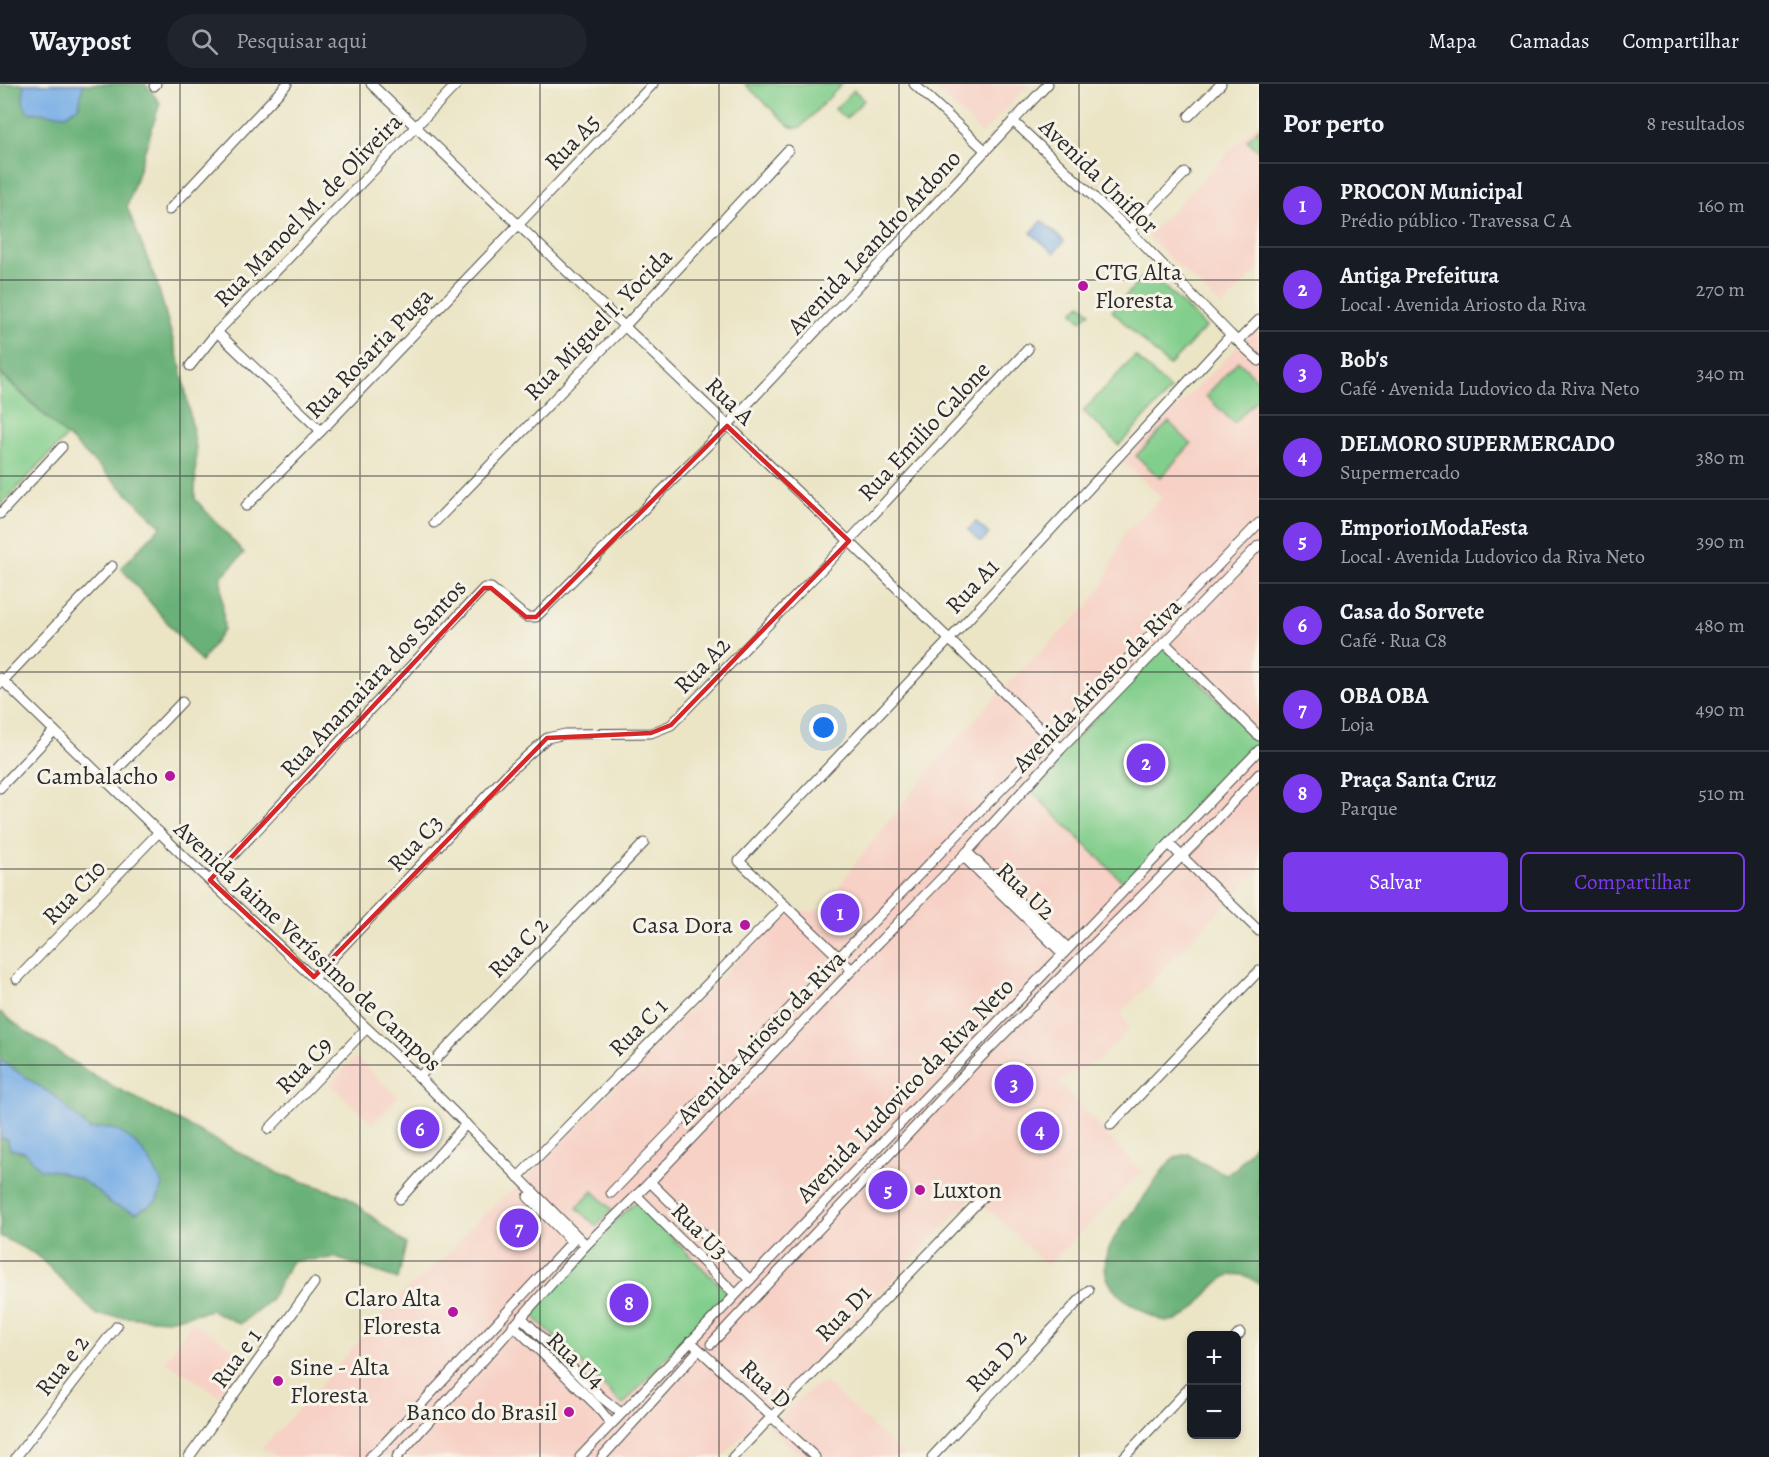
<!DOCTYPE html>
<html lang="pt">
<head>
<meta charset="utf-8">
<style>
	:root { --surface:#171b24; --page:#20242c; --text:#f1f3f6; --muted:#9ea1a6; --line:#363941; --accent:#7c3aed }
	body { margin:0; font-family:Alegreya,serif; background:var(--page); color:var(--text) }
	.controls { position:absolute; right:18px; bottom:18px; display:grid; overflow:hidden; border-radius:9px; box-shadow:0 3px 9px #0003 }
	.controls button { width:54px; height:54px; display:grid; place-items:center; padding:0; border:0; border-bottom:2px solid var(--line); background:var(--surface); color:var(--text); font:30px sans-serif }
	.you { position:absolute; left:824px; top:644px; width:21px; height:21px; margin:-15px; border:4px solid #fff; border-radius:50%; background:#1a73e8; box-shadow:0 0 0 9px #1a73e833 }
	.badge { display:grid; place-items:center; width:39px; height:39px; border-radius:50%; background:var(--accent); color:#fff; font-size:20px; font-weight:700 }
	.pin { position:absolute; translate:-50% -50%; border:3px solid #fff; box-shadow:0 2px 6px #0006 }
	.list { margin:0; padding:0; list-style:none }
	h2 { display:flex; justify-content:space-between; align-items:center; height:78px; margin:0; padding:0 24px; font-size:26px }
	h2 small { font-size:20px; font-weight:400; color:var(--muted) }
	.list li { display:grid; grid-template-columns:39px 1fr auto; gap:18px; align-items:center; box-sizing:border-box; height:84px; padding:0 24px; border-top:2px solid var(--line) }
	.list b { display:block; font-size:22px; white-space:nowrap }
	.list p { margin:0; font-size:20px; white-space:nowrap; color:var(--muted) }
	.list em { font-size:20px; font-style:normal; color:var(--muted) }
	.actions { display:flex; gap:12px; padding:18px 24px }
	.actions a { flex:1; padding:14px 0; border:2px solid var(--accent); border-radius:9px; text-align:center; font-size:21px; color:var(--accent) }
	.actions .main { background:var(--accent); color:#fff }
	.icon { flex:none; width:33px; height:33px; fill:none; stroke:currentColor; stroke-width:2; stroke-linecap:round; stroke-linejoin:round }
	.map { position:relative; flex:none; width:1259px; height:1373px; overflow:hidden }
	header { display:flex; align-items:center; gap:36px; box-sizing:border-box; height:84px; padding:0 30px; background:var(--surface); border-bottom:2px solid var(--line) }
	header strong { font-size:28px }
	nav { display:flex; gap:33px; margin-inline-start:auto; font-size:21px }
	.search { width:420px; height:54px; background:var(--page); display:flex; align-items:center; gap:15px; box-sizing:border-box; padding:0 21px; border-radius:33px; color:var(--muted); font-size:22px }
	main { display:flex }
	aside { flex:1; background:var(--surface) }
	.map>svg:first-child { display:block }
	.built { fill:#f7d1c6 }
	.green { fill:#82ce8c; stroke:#567c5c; stroke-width:1.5 }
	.forest { fill:#69b178; stroke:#4a6e52; stroke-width:1.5 }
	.water { fill:#78aee6; stroke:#526c88; stroke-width:1.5 }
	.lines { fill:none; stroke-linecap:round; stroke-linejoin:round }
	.minor-casing { stroke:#484742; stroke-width:11 }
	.minor { stroke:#fff; stroke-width:9 }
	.marked { fill:none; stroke:#d62828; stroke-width:4.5; stroke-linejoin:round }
	.grid { fill:none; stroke:#2b2b2b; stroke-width:1.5; stroke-opacity:0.55 }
	.poi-dot { fill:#b5179e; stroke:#f7f3e8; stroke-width:2 }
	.labels { text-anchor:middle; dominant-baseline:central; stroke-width:6; stroke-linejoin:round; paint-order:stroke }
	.street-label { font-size:24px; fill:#2b2b2b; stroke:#f7f3e8 }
	.poi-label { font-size:24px; fill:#2b2b2b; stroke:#f7f3e8; text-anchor:end }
</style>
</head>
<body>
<header>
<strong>Waypost</strong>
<div class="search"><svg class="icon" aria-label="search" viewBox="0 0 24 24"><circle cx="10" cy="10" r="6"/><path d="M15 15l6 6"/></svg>Pesquisar aqui</div>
<nav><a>Mapa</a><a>Camadas</a><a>Compartilhar</a></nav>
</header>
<main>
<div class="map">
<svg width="1259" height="1373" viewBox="0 0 1259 1373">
	<rect width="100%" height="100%" fill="#f7f3e8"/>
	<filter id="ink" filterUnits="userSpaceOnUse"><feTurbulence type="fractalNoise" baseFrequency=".0167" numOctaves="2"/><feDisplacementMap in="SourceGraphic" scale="12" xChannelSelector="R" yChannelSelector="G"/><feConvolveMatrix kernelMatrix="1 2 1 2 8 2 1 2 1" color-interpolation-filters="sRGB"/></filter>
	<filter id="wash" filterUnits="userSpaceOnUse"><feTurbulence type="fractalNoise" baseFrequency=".008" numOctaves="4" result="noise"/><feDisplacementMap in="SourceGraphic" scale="24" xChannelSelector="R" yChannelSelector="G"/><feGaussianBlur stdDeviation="1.35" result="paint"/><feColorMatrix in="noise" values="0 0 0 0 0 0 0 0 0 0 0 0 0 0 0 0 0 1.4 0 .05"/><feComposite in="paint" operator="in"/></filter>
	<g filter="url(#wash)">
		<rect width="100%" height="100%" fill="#ebe5c6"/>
		<!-- built -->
		<g class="built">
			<path d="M931 0H1029L982 50Z"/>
			<path d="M1259 38V184L1222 223 1147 152Z"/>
			<path d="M1259 241V786L1121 929 1129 944 1102 974 1058 998 1141 1088 1047 1182 1001 1136 987 1126 977 1108 722 1373H277L262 1364 316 1306 392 1219 446 1172 475 1138 529 1092 783 830 825 825 848 789 939 674 1011 596 1089 521 1104 499 1125 448 1162 414 1123 378Z"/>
			<path d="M356 973 398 1013 373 1040 330 1000Z"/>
			<path d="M192 1238 247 1273 219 1312 165 1277Z"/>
			<path d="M825 1298 905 1373H802L770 1343 813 1302Z"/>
		</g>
		<!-- green -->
		<g class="green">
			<path d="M745 0H842L801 43 795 44 789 42Z"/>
			<path d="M854 6 864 16 846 35 835 25Z"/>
			<path d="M1259 44V67L1247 56Z"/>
			<path d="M1148 187 1206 243 1169 282 1112 227Z"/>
			<path d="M1081 220 1090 228 1081 237 1073 228Z"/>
			<path d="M1135 272 1171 306 1119 361 1083 327Z"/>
			<path d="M1238 277 1259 297V313L1234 339 1206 312Z"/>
			<path d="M0 290 67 352 0 422Z"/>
			<path d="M1169 338 1191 360 1160 394 1136 372Z"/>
			<path d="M1164 562 1259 657V661L1126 801 1028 704Z"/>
			<path d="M593 1107 612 1126 596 1142 577 1124Z"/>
			<path d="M636 1118 727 1208 623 1321 531 1230 589 1160Z"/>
		</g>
		<!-- forest -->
		<g class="forest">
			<path d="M2 0H145L160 19 127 123 157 199 182 288 196 364 195 415 244 469 221 493 224 545 201 578 121 484 161 442 0 288V2Z"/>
			<path d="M0 928 28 949 96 993 280 1090 346 1112 406 1160 398 1195 336 1174 292 1177 270 1216 240 1240 211 1226 167 1236 97 1231 37 1171 0 1152Z"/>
			<path d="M1259 1054V1200C1215 1165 1205 1238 1168 1237 1157 1237 1144 1227 1135 1222 1077 1189 1117 1149 1144 1113 1152 1102 1164 1081 1175 1074 1179 1072 1185 1071 1189 1070L1200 1078 1226 1090 1235 1086Z"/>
		</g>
		<!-- water -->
		<g class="water">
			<path d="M24 0H83L79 22 66 31 28 28 23 18Z"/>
			<path d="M1042 137 1064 157 1054 169 1031 149Z"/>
			<path d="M976 438 989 450 981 458 968 446Z"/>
			<path d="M0 976 56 1013 90 1046C95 1045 103 1042 109 1044 136 1051 152 1078 163 1102L156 1118 136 1129 111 1120 100 1109 80 1095 57 1087 40 1085 25 1068 10 1065 7 1055 0 1054Z"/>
		</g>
	</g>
	<g filter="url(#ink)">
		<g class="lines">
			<!-- minor casing -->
			<g class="minor-casing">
				<g id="minor">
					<path d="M371 0 849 457 1061 665"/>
					<path d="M914 0 986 67"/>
					<path d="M154 2 156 0"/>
					<path d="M1189 32 1221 0"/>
					<path d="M1013 37 1129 146 1231 251 1259 277"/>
					<path d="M169 126 287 0"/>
					<path d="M1129 146 1185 89"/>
					<path d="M217 248 321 347"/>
					<path d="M1238 257 1259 236"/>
					<path d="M190 282 217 248 457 0"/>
					<path d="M246 422 321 347 653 0"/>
					<path d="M0 430 62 363"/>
					<path d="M434 439 624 243 788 66"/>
					<path d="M1164 558 1259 652"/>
					<path d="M0 594 196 784 419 993 586 1161"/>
					<path d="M0 600 112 482"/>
					<path d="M107 696 182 618"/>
					<path d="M0 704 54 647"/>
					<path d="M1170 761 1259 847"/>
					<path d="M967 768 1068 864"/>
					<path d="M963 772 1062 869"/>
					<path d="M210 796 484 504H491L526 533H536L727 342 1048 0"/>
					<path d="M852 886 739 777 949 556 1231 251"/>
					<path d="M314 893 508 689 547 654 565 650 651 649 671 641 849 457 1028 265"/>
					<path d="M17 895 159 748"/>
					<path d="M419 993 644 759"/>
					<path d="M1111 1041 1259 887"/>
					<path d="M269 1045 366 945"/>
					<path d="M518 1093 785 821"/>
					<path d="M650 1098 750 1196"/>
					<path d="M611 1109 1259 439"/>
					<path d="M636 1111 735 1210"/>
					<path d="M400 1115 466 1040"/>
					<path d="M521 1233 601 1313 621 1329"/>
					<path d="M513 1241 597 1322 611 1340"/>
					<path d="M1236 1253 1240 1249"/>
					<path d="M690 1257 815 1373"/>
					<path d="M711 1260 975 979 1198 756 1259 690"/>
					<path d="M16 1373 117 1242"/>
					<path d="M189 1373 314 1199"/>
					<path d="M370 1373 384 1360 572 1158 528 1113"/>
					<path d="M397 1373 586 1161 650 1098 852 886 967 768 1061 665 1259 461"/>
					<path d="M580 1373 1259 666"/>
					<path d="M602 1373 696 1269"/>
					<path d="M733 1373 983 1113"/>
					<path d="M932 1373 1089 1206"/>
					<path d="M1124 1373 1192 1301"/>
				</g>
			</g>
			<!-- minor -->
			<use href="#minor" class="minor"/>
		</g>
	</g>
	<!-- marked area -->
	<path class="marked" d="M727 342 849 457 671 641 651 649 547 654 314 893 210 796 484 504H491L526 533H536Z"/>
	<!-- grid -->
	<path class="grid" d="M180 0V1373M360 0V1373M540 0V1373M719 0V1373M899 0V1373M1079 0V1373M0 196H1259M0 392H1259M0 588H1259M0 785H1259M0 981H1259M0 1177H1259"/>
	<!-- markers -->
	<g class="poi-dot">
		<circle cx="1083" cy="202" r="6"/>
		<circle cx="170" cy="692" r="6"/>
		<circle cx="745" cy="841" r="6"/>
		<circle cx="920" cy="1106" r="6"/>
		<circle cx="453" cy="1228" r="6"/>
		<circle cx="278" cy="1297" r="6"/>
		<circle cx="569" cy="1328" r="6"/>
	</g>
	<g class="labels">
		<!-- street labels -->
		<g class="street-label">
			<text transform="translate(572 58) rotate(-46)">Rua A5</text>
			<text transform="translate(1099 92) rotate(44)">Avenida Uniflor</text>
			<text transform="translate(308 126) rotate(-46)">Rua Manoel M. de Oliveira</text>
			<text transform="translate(874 158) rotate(-47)">Avenida Leandro Ardono</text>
			<text transform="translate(598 240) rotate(-46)">Rua Miguel I. Yocida</text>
			<text transform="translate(369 269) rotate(-46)">Rua Rosaria Puga</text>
			<text transform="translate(730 317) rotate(44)">Rua A</text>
			<text transform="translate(924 347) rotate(-47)">Rua Emilio Calone</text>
			<text transform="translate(972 502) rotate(-47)">Rua A1</text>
			<text transform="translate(702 581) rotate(-46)">Rua A2</text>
			<text transform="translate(373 594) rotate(-47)">Rua Anamaiara dos Santos</text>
			<text transform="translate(1097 601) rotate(-46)">Avenida Ariosto da Riva</text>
			<text transform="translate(415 759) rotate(-47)">Rua C3</text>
			<text transform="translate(1026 807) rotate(44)">Rua U2</text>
			<text transform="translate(74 808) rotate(-46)">Rua C10</text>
			<text transform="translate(308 862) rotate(43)">Avenida Jaime Veríssimo de Campos</text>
			<text transform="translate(518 863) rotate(-46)">Rua C 2</text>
			<text transform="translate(638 943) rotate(-45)">Rua C 1</text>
			<text transform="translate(761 953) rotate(-46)">Avenida Ariosto da Riva</text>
			<text transform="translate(304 981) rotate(-46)">Rua C9</text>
			<text transform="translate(905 1006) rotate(-46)">Avenida Ludovico da Riva Neto</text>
			<text transform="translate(700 1147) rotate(45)">Rua U3</text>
			<text transform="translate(843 1229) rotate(-46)">Rua D1</text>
			<text transform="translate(236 1274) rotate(-54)">Rua e 1</text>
			<text transform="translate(576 1276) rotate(44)">Rua U4</text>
			<text transform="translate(996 1276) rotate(-47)">Rua D 2</text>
			<text transform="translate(62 1281) rotate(-52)">Rua e 2</text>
			<text transform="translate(766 1300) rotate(43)">Rua D</text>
		</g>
		<!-- poi labels -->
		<g class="poi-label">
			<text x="1095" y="188" text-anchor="start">CTG Alta<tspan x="1095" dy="28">Floresta</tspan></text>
			<text x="158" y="692">Cambalacho</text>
			<text x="733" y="841">Casa Dora</text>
			<text x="932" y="1106" text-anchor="start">Luxton</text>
			<text x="441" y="1214">Claro Alta<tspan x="441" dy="28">Floresta</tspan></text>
			<text x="290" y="1283" text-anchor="start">Sine - Alta<tspan x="290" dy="28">Floresta</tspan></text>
			<text x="557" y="1328">Banco do Brasil</text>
		</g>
	</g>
</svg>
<div class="controls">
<button>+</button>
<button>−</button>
</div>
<div class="you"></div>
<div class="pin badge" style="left:840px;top:829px">1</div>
<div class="pin badge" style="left:1146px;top:679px">2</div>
<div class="pin badge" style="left:1014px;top:1000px">3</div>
<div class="pin badge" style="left:1040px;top:1047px">4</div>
<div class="pin badge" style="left:888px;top:1106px">5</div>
<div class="pin badge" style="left:420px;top:1045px">6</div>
<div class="pin badge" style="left:519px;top:1144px">7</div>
<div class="pin badge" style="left:629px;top:1219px">8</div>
</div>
<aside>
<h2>Por perto<small>8 resultados</small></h2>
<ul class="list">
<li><span class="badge">1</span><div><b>PROCON Municipal</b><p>Prédio público · Travessa C A</p></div><em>160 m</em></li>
<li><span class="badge">2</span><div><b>Antiga Prefeitura</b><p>Local · Avenida Ariosto da Riva</p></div><em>270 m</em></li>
<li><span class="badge">3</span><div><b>Bob's</b><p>Café · Avenida Ludovico da Riva Neto</p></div><em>340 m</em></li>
<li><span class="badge">4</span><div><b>DELMORO SUPERMERCADO</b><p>Supermercado</p></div><em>380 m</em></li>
<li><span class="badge">5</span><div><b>Emporio1ModaFesta</b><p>Local · Avenida Ludovico da Riva Neto</p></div><em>390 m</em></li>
<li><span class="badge">6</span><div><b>Casa do Sorvete</b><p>Café · Rua C8</p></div><em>480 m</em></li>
<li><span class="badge">7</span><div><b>OBA OBA</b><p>Loja</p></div><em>490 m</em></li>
<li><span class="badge">8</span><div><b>Praça Santa Cruz</b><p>Parque</p></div><em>510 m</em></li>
</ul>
<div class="actions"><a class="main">Salvar</a><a>Compartilhar</a></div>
</aside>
</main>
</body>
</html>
